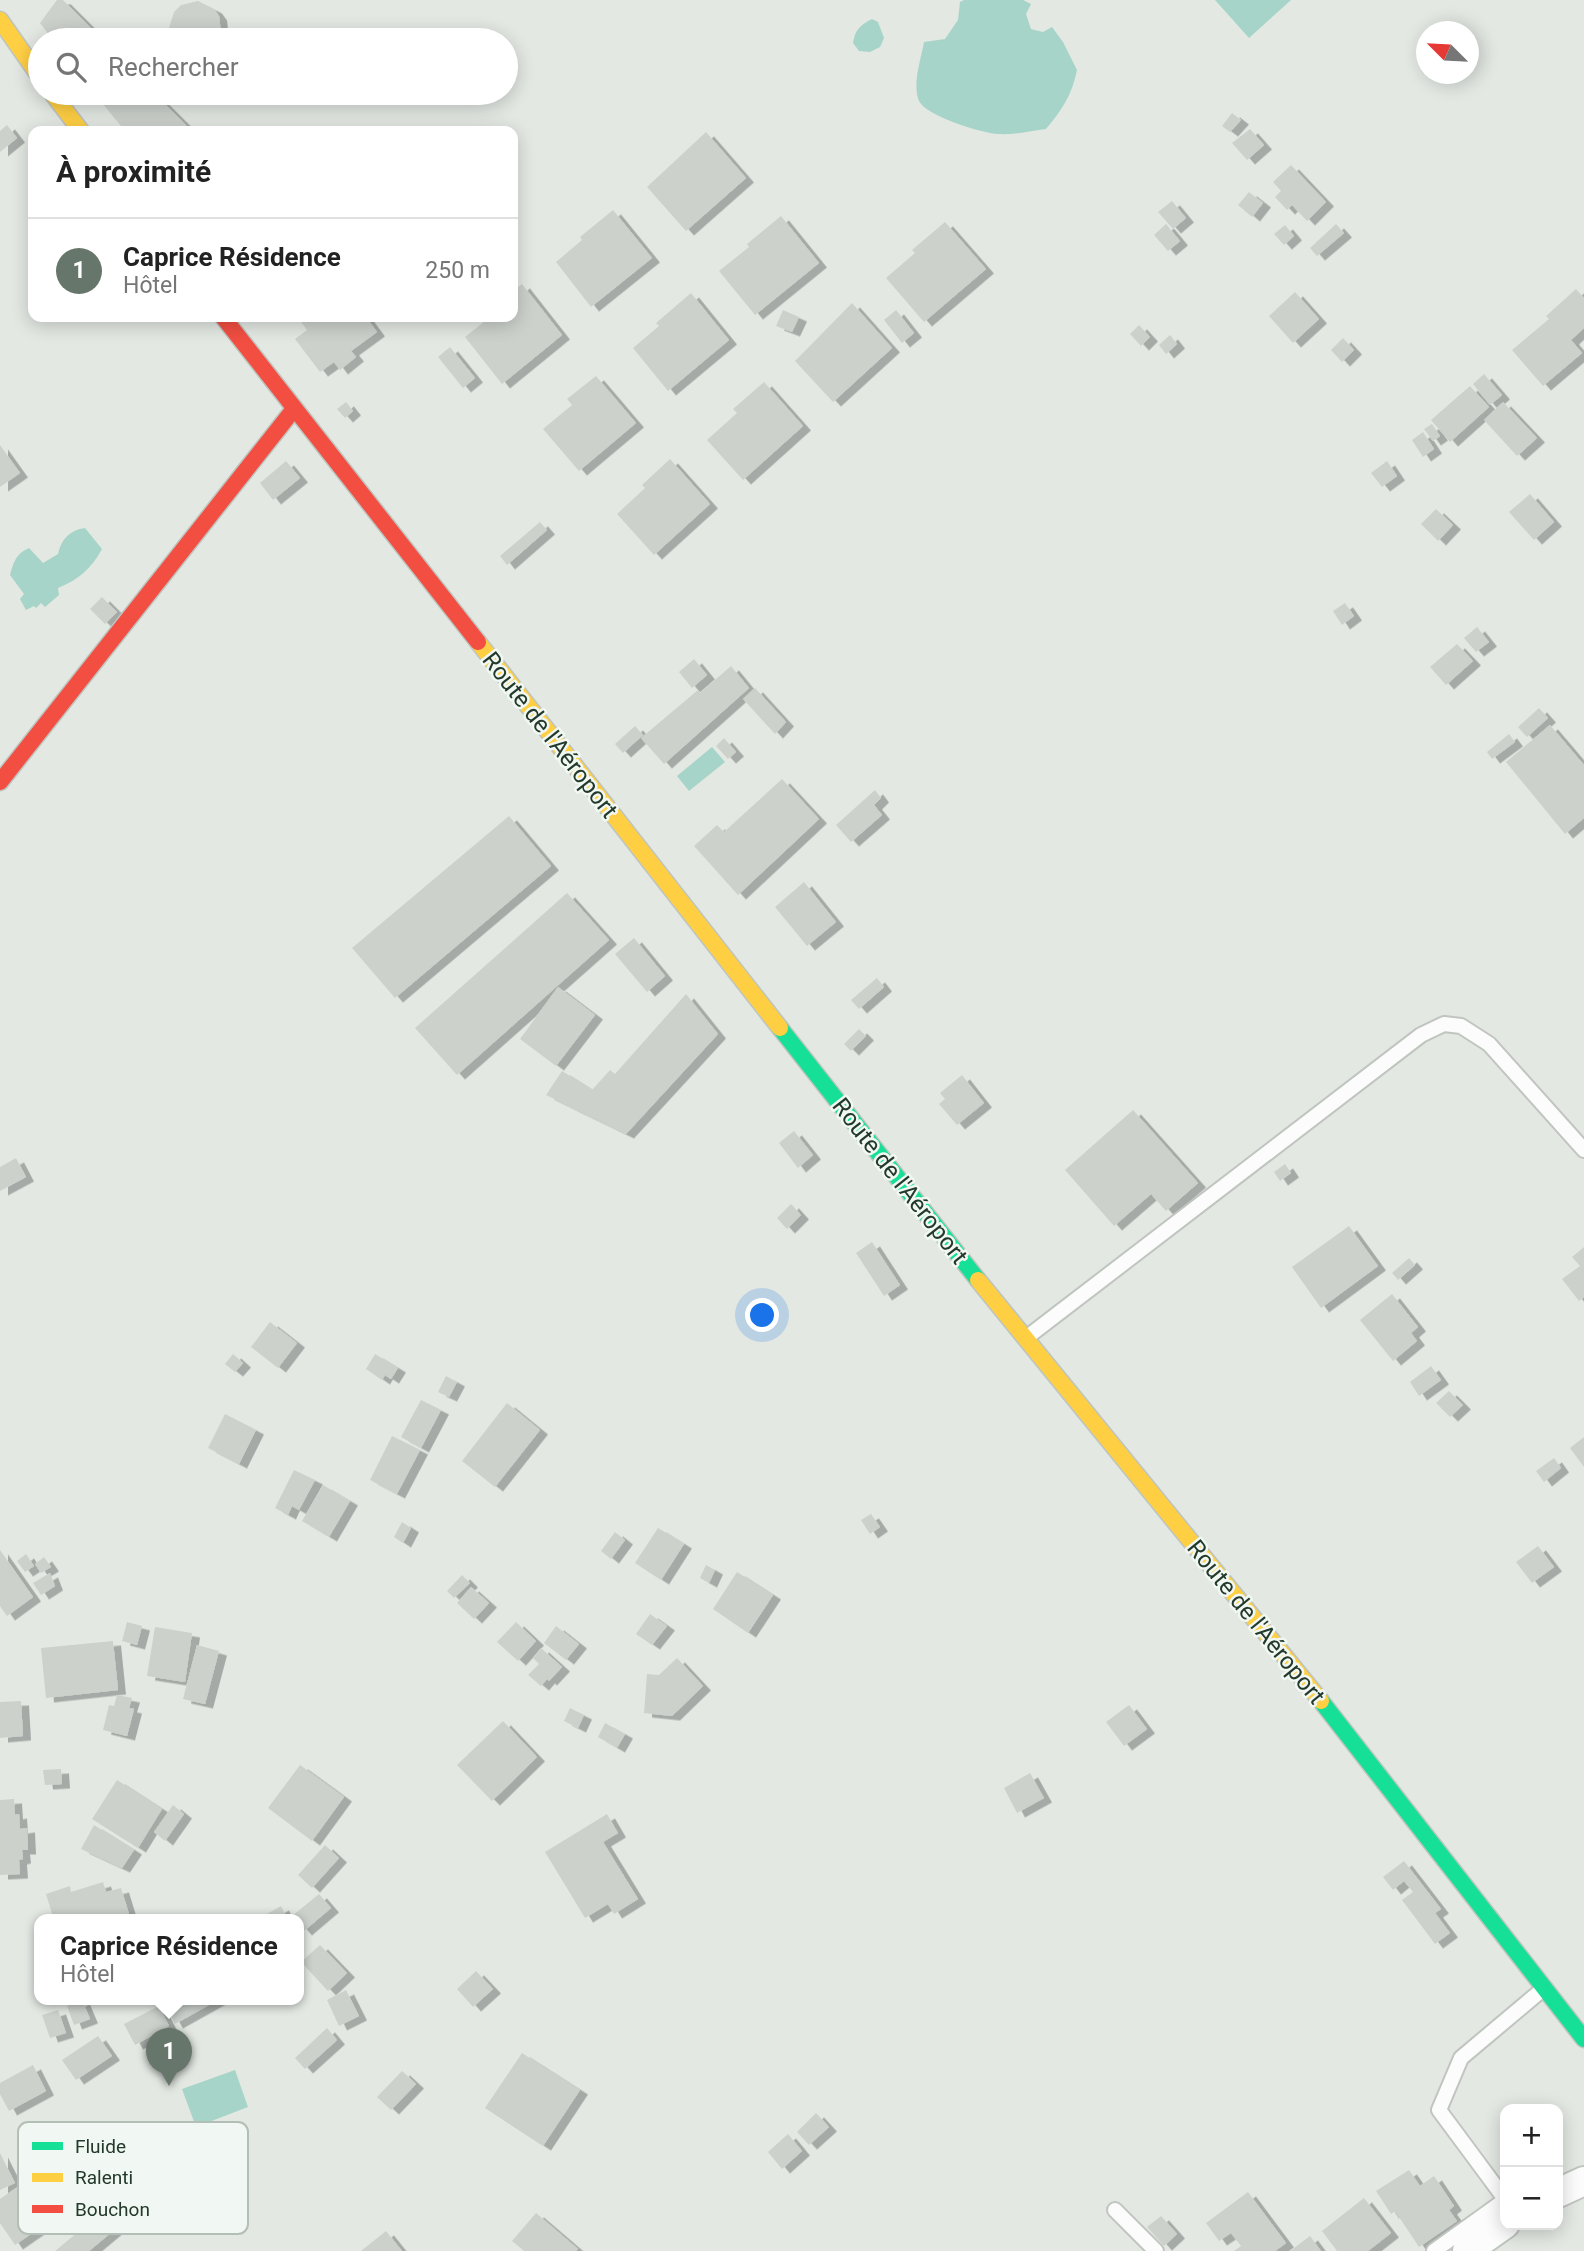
<!DOCTYPE html>
<html lang="fr">
<head>
<meta charset="utf-8">
<style>
	:root { --surface:#fff; --page:#f2f2f2; --text:#222; --muted:#767676; --line:#e0e0e0; --accent:#66766b }
	body { margin:0; font-family:Roboto,sans-serif; background:var(--page); color:var(--text) }
	.controls { position:absolute; right:21px; bottom:21px; display:grid; overflow:hidden; border-radius:14px; box-shadow:0 4px 18px #0003 }
	.controls button { width:63px; height:63px; display:grid; place-items:center; padding:0; border:0; border-bottom:2px solid var(--line); background:var(--surface); color:var(--text); font:35px sans-serif }
	.compass { position:absolute; left:1416px; top:21px; width:63px; height:63px; border-radius:50%; background:var(--surface); box-shadow:0 4px 18px #0003; rotate:294deg }
	.you { position:absolute; left:763px; top:1316px; width:24px; height:24px; margin:-18px; border:5px solid #fff; border-radius:50%; background:#1a73e8; box-shadow:0 0 0 10px #1a73e833 }
	.badge { display:grid; place-items:center; width:46px; height:46px; border-radius:50%; background:var(--accent); color:#fff; font-size:23px; font-weight:700 }
	.pin { position:absolute; translate:-50% -58px; filter:drop-shadow(0 2px 4px #0008) }
	.pin::after { content:''; position:absolute; top:37px; width:24px; height:21px; background:inherit; clip-path:polygon(0 0,100% 0,50% 100%) }
	.popup { position:absolute; left:34px; top:1914px; width:270px; height:91px; box-sizing:border-box; display:grid; place-content:center; border-radius:14px; background:var(--surface); filter:drop-shadow(0 2px 5px #0005); font-size:23px; white-space:nowrap; color:var(--muted) }
	.popup b { font-size:26px; color:var(--text) }
	.popup::after { content:''; position:absolute; left:50%; top:100%; margin-left:-14px; border:14px solid transparent; border-top-color:var(--surface) }
	.list { margin:0; padding:0; list-style:none }
	h2 { display:flex; justify-content:space-between; align-items:center; height:91px; margin:0; padding:0 28px; font-size:30px }
	h2 small { font-size:23px; font-weight:400; color:var(--muted) }
	.list li { display:grid; grid-template-columns:46px 1fr auto; gap:21px; align-items:center; box-sizing:border-box; height:105px; padding:0 28px; border-top:2px solid var(--line) }
	.list b { display:block; font-size:26px; white-space:nowrap }
	.list p { margin:0; font-size:23px; white-space:nowrap; color:var(--muted) }
	.list em { font-size:23px; font-style:normal; color:var(--muted) }
	.icon { flex:none; width:38px; height:38px; fill:none; stroke:currentColor; stroke-width:2; stroke-linecap:round; stroke-linejoin:round }
	.map { position:relative; flex:none; width:1584px; height:2251px; overflow:hidden }
	.search { position:absolute; background:var(--surface); box-shadow:0 4px 18px #0003; left:28px; top:28px; width:490px; height:77px; display:flex; align-items:center; gap:18px; box-sizing:border-box; padding:0 24px; border-radius:38px; color:var(--muted); font-size:26px }
	.panel { position:absolute; background:var(--surface); box-shadow:0 4px 18px #0003; left:28px; top:126px; width:490px; height:196px; border-radius:14px }
	.map>svg:first-child { display:block }
	.water { fill:#a7d4c8 }
	.building { fill:#ccd1cc; filter:url(#shadow) }
	.lines { fill:none; stroke-linecap:round; stroke-linejoin:round }
	.lane-casing { stroke:#c0c5c0; stroke-width:18 }
	.street-casing { stroke:#c0c5c0; stroke-width:32 }
	.fast-casing { stroke:#bec4bf; stroke-width:19 }
	.slow-casing { stroke:#bec4bf; stroke-width:19 }
	.jam-casing { stroke:#bec4bf; stroke-width:19 }
	.lane { stroke:#fbfcfb; stroke-width:14 }
	.street { stroke:#fbfcfb; stroke-width:28 }
	.fast { stroke:#16e098; stroke-width:16 }
	.slow { stroke:#ffcf43; stroke-width:16 }
	.jam { stroke:#f24e42; stroke-width:16 }
	.labels { text-anchor:middle; dominant-baseline:central; stroke-width:5; stroke-linejoin:round; paint-order:stroke }
	.street-label { font-size:24px; fill:#23392b; stroke:#f1f7f2 }
	.key { fill:#f1f7f2; stroke:#b3beb6; stroke-width:2 }
	.key-label { font-size:19px; fill:#23392b }
</style>
</head>
<body>
<div class="map">
<svg width="1584" height="2251" viewBox="0 0 1584 2251">
	<defs>
		<filter id="shadow"><feDropShadow dx="8" dy="4.5" stdDeviation="0" flood-color="#0004"/></filter>
	</defs>
	<rect width="100%" height="100%" fill="#e3e8e3"/>
	<!-- water -->
	<g class="water">
		<path d="M964 0H1023L1031 4 1026 14 1031 29 1043 32 1052 27 1063 42 1077 70C1072 95 1062 110 1046 129 1030 131 1014 135 998 134 981 133 926 116 919 101 912 83 921 60 924 42L945 39 958 20 960 2Z"/>
		<path d="M1215 0H1291L1249 38Z"/>
		<path d="M872 19 878 22 884 38 880 47 870 52 859 51 853 43C855 30 860 25 872 19Z"/>
		<path d="M85 528 102 549C92 568 78 580 58 588L59 595 45 607 41 603 36 608 34 606 26 610 20 599 24 594 10 575C14 561 16 554 29 548L43 563 58 554C61 539 70 530 85 528Z"/>
		<path d="M712 747 725 762 689 791 677 776Z"/>
		<path d="M235 2070 248 2107 196 2127 182 2089Z"/>
	</g>
	<!-- building -->
	<g class="building">
		<path d="M57 0H63L103 40H53L40 23Z"/>
		<path d="M198 1 214 9 219 16 221 33 219 40H172L169 28 174 12 181 5Z"/>
		<path d="M94 93H154L192 131H125Z"/>
		<path d="M1232 113 1241 120 1230 132 1222 126Z"/>
		<path d="M7 125 17 138 0 152V131Z"/>
		<path d="M1250 129 1264 145 1247 160 1232 143Z"/>
		<path d="M706 132 746 178 686 231 647 187Z"/>
		<path d="M1291 165 1326 202 1307 221 1292 205 1287 210 1275 197 1281 191 1273 182Z"/>
		<path d="M1249 192 1263 203 1252 217 1238 205Z"/>
		<path d="M1172 201 1186 218 1173 229 1158 212Z"/>
		<path d="M613 210 652 258 591 307 556 262 582 240 580 237Z"/>
		<path d="M781 216 819 263 755 315 719 271 749 247 747 244Z"/>
		<path d="M945 222 986 269 924 322 886 278 915 253 912 250Z"/>
		<path d="M1166 224 1180 241 1168 251 1154 235Z"/>
		<path d="M1336 224 1344 233 1317 256 1310 248Z"/>
		<path d="M1285 225 1294 236 1284 245 1274 234Z"/>
		<path d="M522 284 562 335 502 384 465 337 490 317H513V291Z"/>
		<path d="M1576 289 1584 298V328L1571 340 1582 353 1543 386 1512 350 1549 319 1546 316Z"/>
		<path d="M1295 292 1319 319 1293 343 1269 316Z"/>
		<path d="M691 293 729 340 668 391 633 348 659 326 656 323Z"/>
		<path d="M852 303 892 348 833 402 795 361Z"/>
		<path d="M783 310 799 317 792 332 776 326Z"/>
		<path d="M896 310 914 333 902 343 884 320Z"/>
		<path d="M300 317H366L377 332 351 351 356 357 340 370 334 362 320 372 295 339 307 330 298 318Z"/>
		<path d="M1139 325 1150 337 1141 346 1130 334Z"/>
		<path d="M1170 335 1177 344 1166 354 1159 345Z"/>
		<path d="M1343 338 1354 350 1342 362 1331 350Z"/>
		<path d="M450 347 475 378 463 388 438 357Z"/>
		<path d="M1484 374 1502 395 1490 405 1473 384Z"/>
		<path d="M596 376 636 423 579 471 543 429 572 405 567 399Z"/>
		<path d="M764 382 803 426 743 480 707 440 737 413 733 409Z"/>
		<path d="M1470 386 1489 407 1450 442 1431 420Z"/>
		<path d="M346 402 353 411 345 418 337 409Z"/>
		<path d="M1503 402 1537 438 1517 456 1484 420Z"/>
		<path d="M1432 424 1440 436 1433 441 1424 429Z"/>
		<path d="M1423 432 1434 449 1423 457 1412 440Z"/>
		<path d="M0 445 20 473 0 487Z"/>
		<path d="M670 459 710 504 654 555 617 514 645 488 642 485Z"/>
		<path d="M286 461 300 478 273 500 260 483Z"/>
		<path d="M1387 461 1397 476 1382 487 1371 473Z"/>
		<path d="M1530 494 1554 522 1534 540 1509 512Z"/>
		<path d="M1436 509 1453 525 1438 541 1421 524Z"/>
		<path d="M540 522 547 530 507 565 500 556Z"/>
		<path d="M102 597 117 612 105 624 90 609Z"/>
		<path d="M1345 603 1354 616 1342 625 1333 611Z"/>
		<path d="M1477 627 1489 642 1476 652 1464 638Z"/>
		<path d="M1457 644 1473 661 1446 685 1430 667Z"/>
		<path d="M694 659 707 675 692 688 679 672Z"/>
		<path d="M731 666 749 688 664 764 641 738 698 690 700 693Z"/>
		<path d="M755 688 786 722 775 734 743 699Z"/>
		<path d="M1539 708 1548 718 1527 737 1518 727Z"/>
		<path d="M1550 725 1584 765V818L1565 834 1506 762Z"/>
		<path d="M635 726 643 735 623 753 615 744Z"/>
		<path d="M1509 734 1515 742 1492 759 1487 752Z"/>
		<path d="M724 738 736 752 728 759 716 746Z"/>
		<path d="M782 779 819 819 738 895 694 846 717 825 724 832Z"/>
		<path d="M875 790 881 798 874 805 882 815 851 842 836 825Z"/>
		<path d="M509 816 551 866 395 998 352 948Z"/>
		<path d="M804 882 836 922 807 946 775 907Z"/>
		<path d="M567 893 609 940 457 1075 415 1028Z"/>
		<path d="M634 938 665 976 647 992 615 954Z"/>
		<path d="M877 978 884 987 859 1009 851 1000Z"/>
		<path d="M558 987 595 1015 556 1066 520 1039Z"/>
		<path d="M686 994 718 1034 626 1134 546 1095 562 1071 592 1090 610 1070 615 1074Z"/>
		<path d="M859 1029 866 1036 851 1051 844 1044Z"/>
		<path d="M962 1075 984 1103 957 1125 939 1104 945 1099 940 1093Z"/>
		<path d="M1133 1110 1198 1183 1166 1211 1151 1194 1114 1226 1065 1170Z"/>
		<path d="M794 1131 813 1155 798 1168 779 1143Z"/>
		<path d="M16 1158 26 1177 0 1191V1167Z"/>
		<path d="M1285 1164 1291 1173 1280 1181 1274 1172Z"/>
		<path d="M791 1204 801 1215 787 1229 777 1218Z"/>
		<path d="M1349 1226 1378 1266 1321 1308 1292 1267Z"/>
		<path d="M872 1242 900 1285 884 1296 856 1253Z"/>
		<path d="M1584 1247V1297L1579 1301 1562 1279 1580 1266 1572 1257Z"/>
		<path d="M1409 1258 1415 1265 1398 1280 1392 1273Z"/>
		<path d="M1392 1294 1418 1327 1411 1333 1417 1341 1393 1361 1360 1320Z"/>
		<path d="M270 1322 297 1343 278 1368 251 1347Z"/>
		<path d="M233 1354 243 1363 235 1372 225 1364Z"/>
		<path d="M375 1354 398 1368 391 1379 385 1375 382 1380 366 1369Z"/>
		<path d="M1431 1366 1441 1380 1419 1396 1410 1382Z"/>
		<path d="M446 1376 457 1382 449 1397 438 1392Z"/>
		<path d="M1449 1391 1463 1405 1450 1417 1436 1403Z"/>
		<path d="M421 1400 441 1410 421 1448 401 1437Z"/>
		<path d="M507 1403 540 1430 495 1487 462 1461Z"/>
		<path d="M225 1414 256 1430 239 1464 208 1448Z"/>
		<path d="M392 1436 420 1450 397 1494 370 1480Z"/>
		<path d="M1584 1437V1467L1570 1448Z"/>
		<path d="M1554 1458 1561 1468 1544 1482 1536 1471Z"/>
		<path d="M294 1470 315 1480 299 1510 292 1506 288 1515 275 1508Z"/>
		<path d="M323 1485 350 1501 329 1537 302 1521Z"/>
		<path d="M871 1514 880 1527 870 1534 861 1520Z"/>
		<path d="M402 1522 411 1528 403 1543 394 1537Z"/>
		<path d="M658 1528 684 1544 661 1580 635 1563Z"/>
		<path d="M615 1532 625 1540 611 1559 601 1551Z"/>
		<path d="M1538 1546 1554 1567 1532 1583 1516 1562Z"/>
		<path d="M0 1550 33 1597 7 1616 0 1606Z"/>
		<path d="M26 1554 34 1566 25 1572 17 1561Z"/>
		<path d="M44 1557 51 1567 41 1573 35 1564Z"/>
		<path d="M706 1565 715 1570 709 1583 700 1578Z"/>
		<path d="M737 1572 773 1595 748 1633 713 1609Z"/>
		<path d="M50 1573 55 1586 41 1595 33 1583Z"/>
		<path d="M462 1575 470 1583 454 1598 447 1591Z"/>
		<path d="M471 1587 489 1603 474 1619 457 1603Z"/>
		<path d="M650 1614 667 1626 652 1645 636 1634Z"/>
		<path d="M127 1622 142 1626 137 1645 122 1641Z"/>
		<path d="M516 1622 536 1641 518 1661 497 1642Z"/>
		<path d="M556 1626 579 1644 566 1660 544 1643Z"/>
		<path d="M155 1627 192 1633 185 1682 147 1676Z"/>
		<path d="M113 1641 118 1690 46 1698 41 1648Z"/>
		<path d="M197 1645 219 1651 205 1704 183 1699Z"/>
		<path d="M541 1648 562 1667 549 1681 547 1679 541 1686 528 1675 539 1664 533 1658Z"/>
		<path d="M677 1658 703 1686 672 1716 644 1713 647 1674 659 1675Z"/>
		<path d="M117 1695 132 1698 129 1708 134 1709 127 1736 103 1730 109 1705 114 1706Z"/>
		<path d="M21 1701 23 1736 0 1738V1702Z"/>
		<path d="M1129 1705 1147 1729 1124 1746 1106 1722Z"/>
		<path d="M570 1708 584 1715 578 1728 564 1721Z"/>
		<path d="M503 1721 537 1757 492 1801 457 1765Z"/>
		<path d="M605 1723 625 1734 617 1748 598 1737Z"/>
		<path d="M300 1765 344 1797 312 1841 268 1808Z"/>
		<path d="M61 1769 62 1784 45 1785 43 1770Z"/>
		<path d="M1030 1773 1044 1798 1017 1813 1004 1788Z"/>
		<path d="M117 1780 162 1809 138 1848 92 1819Z"/>
		<path d="M14 1799 15 1815 19 1814 20 1829 27 1828 28 1850H22L23 1859 19 1860 20 1874 0 1875V1800Z"/>
		<path d="M173 1805 184 1814 165 1841 154 1832Z"/>
		<path d="M607 1814 618 1833 603 1842 638 1899 614 1914 608 1904 585 1918 545 1852Z"/>
		<path d="M94 1825 134 1850 122 1868 81 1849Z"/>
		<path d="M325 1845 339 1858 312 1888 298 1875Z"/>
		<path d="M1404 1861 1441 1909 1435 1913 1450 1933 1435 1944 1402 1900 1413 1892 1404 1881 1393 1890 1383 1877Z"/>
		<path d="M103 1882 106 1892 121 1888 129 1914 114 1920H54L46 1894 70 1886 71 1892Z"/>
		<path d="M319 1894 331 1908 304 1931 298 1924V1920L292 1916Z"/>
		<path d="M281 1906 288 1920H256Z"/>
		<path d="M320 1945 347 1973 328 1991 301 1962Z"/>
		<path d="M476 1971 493 1989 473 2007 457 1989Z"/>
		<path d="M346 1990 359 2016 339 2026 327 2000Z"/>
		<path d="M82 2000 90 2019 74 2025 67 2006Z"/>
		<path d="M164 2000H218L175 2024 162 2001Z"/>
		<path d="M159 2006 169 2026 135 2045 124 2024Z"/>
		<path d="M58 2010 66 2033 50 2038 42 2015Z"/>
		<path d="M327 2028 337 2040 305 2069 295 2058Z"/>
		<path d="M98 2036 112 2056 76 2080 62 2060Z"/>
		<path d="M522 2053 580 2090 543 2146 485 2108Z"/>
		<path d="M33 2065 46 2091 9 2111 0 2094V2083Z"/>
		<path d="M402 2071 416 2084 391 2110 377 2097Z"/>
		<path d="M816 2113 829 2127 809 2145 797 2132Z"/>
		<path d="M788 2134 802 2151 782 2169 768 2152Z"/>
		<path d="M83 2142 109 2180 15 2245 0 2223V2199Z"/>
		<path d="M177 2150 191 2166 89 2251H55Z"/>
		<path d="M0 2153 15 2183 0 2190Z"/>
		<path d="M1409 2170 1420 2186 1434 2176 1454 2206 1449 2210 1457 2221 1419 2247 1395 2211 1391 2214 1376 2191Z"/>
		<path d="M1248 2192 1286 2243 1275 2251H1234L1241 2246 1231 2233 1219 2241 1206 2223Z"/>
		<path d="M1364 2198 1391 2233 1368 2251H1337L1322 2231Z"/>
		<path d="M536 2213 578 2249 576 2251H524L512 2241Z"/>
		<path d="M1161 2216 1177 2234 1164 2246 1147 2227Z"/>
		<path d="M386 2231 402 2251H361Z"/>
		<path d="M1310 2236 1321 2251H1290Z"/>
	</g>
	<g class="lines">
		<!-- lane casing -->
		<g class="lane-casing">
			<g id="lane">
				<path d="M1026 1338 1421 1035 1444 1024 1461 1026 1489 1044 1584 1150"/>
				<path d="M1505 2199 1439 2110 1461 2058 1543 1989"/>
				<path d="M1115 2210 1156 2251"/>
				<path d="M1434 2251 1505 2200"/>
			</g>
		</g>
		<!-- street casing -->
		<g class="street-casing">
			<g id="street">
				<path d="M1558 2193 1584 2181"/>
				<path d="M1467 2251 1505 2224"/>
			</g>
		</g>
		<!-- fast casing -->
		<g class="fast-casing">
			<g id="fast">
				<path d="M780 1028 978 1280"/>
				<path d="M1321 1701 1584 2039"/>
			</g>
		</g>
		<!-- slow casing -->
		<g class="slow-casing">
			<g id="slow">
				<path d="M0 20 40 77"/>
				<path d="M52 93 81 131"/>
				<path d="M478 642 780 1028"/>
				<path d="M978 1280 1321 1701"/>
			</g>
		</g>
		<!-- jam casing -->
		<g class="jam-casing">
			<g id="jam">
				<path d="M223 317 478 642"/>
				<path d="M0 782 294 409"/>
			</g>
		</g>
		<!-- lane -->
		<use href="#lane" class="lane"/>
		<!-- street -->
		<use href="#street" class="street"/>
		<!-- fast -->
		<use href="#fast" class="fast"/>
		<!-- slow -->
		<use href="#slow" class="slow"/>
		<!-- jam -->
		<use href="#jam" class="jam"/>
	</g>
	<g class="labels">
		<!-- street labels -->
		<g class="street-label">
			<text transform="translate(550 735) rotate(52)">Route de l'Aéroport</text>
			<text transform="translate(900 1181) rotate(52)">Route de l'Aéroport</text>
			<text transform="translate(1256 1622) rotate(51)">Route de l'Aéroport</text>
		</g>
	</g>
	<!-- legend -->
	<rect x="18" y="2122" width="230" height="112" rx="10" class="key"/>
	<rect x="32" y="2142" width="31" height="8" fill="#16e098"/>
	<rect x="32" y="2173" width="31" height="9" fill="#ffcf43"/>
	<rect x="32" y="2205" width="31" height="8" fill="#f24e42"/>
	<g class="key-label">
		<text x="75" y="2153">Fluide</text>
		<text x="75" y="2184">Ralenti</text>
		<text x="75" y="2216">Bouchon</text>
	</g>
</svg>
<div class="controls">
<button>+</button>
<button>−</button>
</div>
<svg class="compass" viewBox="-18 -18 36 36"><path d="M0-13l5 13h-10z" fill="#e53935"/><path d="M0 13l5-13h-10z" fill="#767676"/></svg>
<div class="you"></div>
<div class="pin badge" style="left:169px;top:2086px">1</div>
<div class="popup"><b>Caprice Résidence</b>Hôtel</div>
<div class="search"><svg class="icon" aria-label="search" viewBox="0 0 24 24"><circle cx="10" cy="10" r="6"/><path d="M15 15l6 6"/></svg>Rechercher</div>
<section class="panel">
<h2>À proximité<small></small></h2>
<ul class="list">
<li><span class="badge">1</span><div><b>Caprice Résidence</b><p>Hôtel</p></div><em>250 m</em></li>
</ul>
</section>
</div>
</body>
</html>
